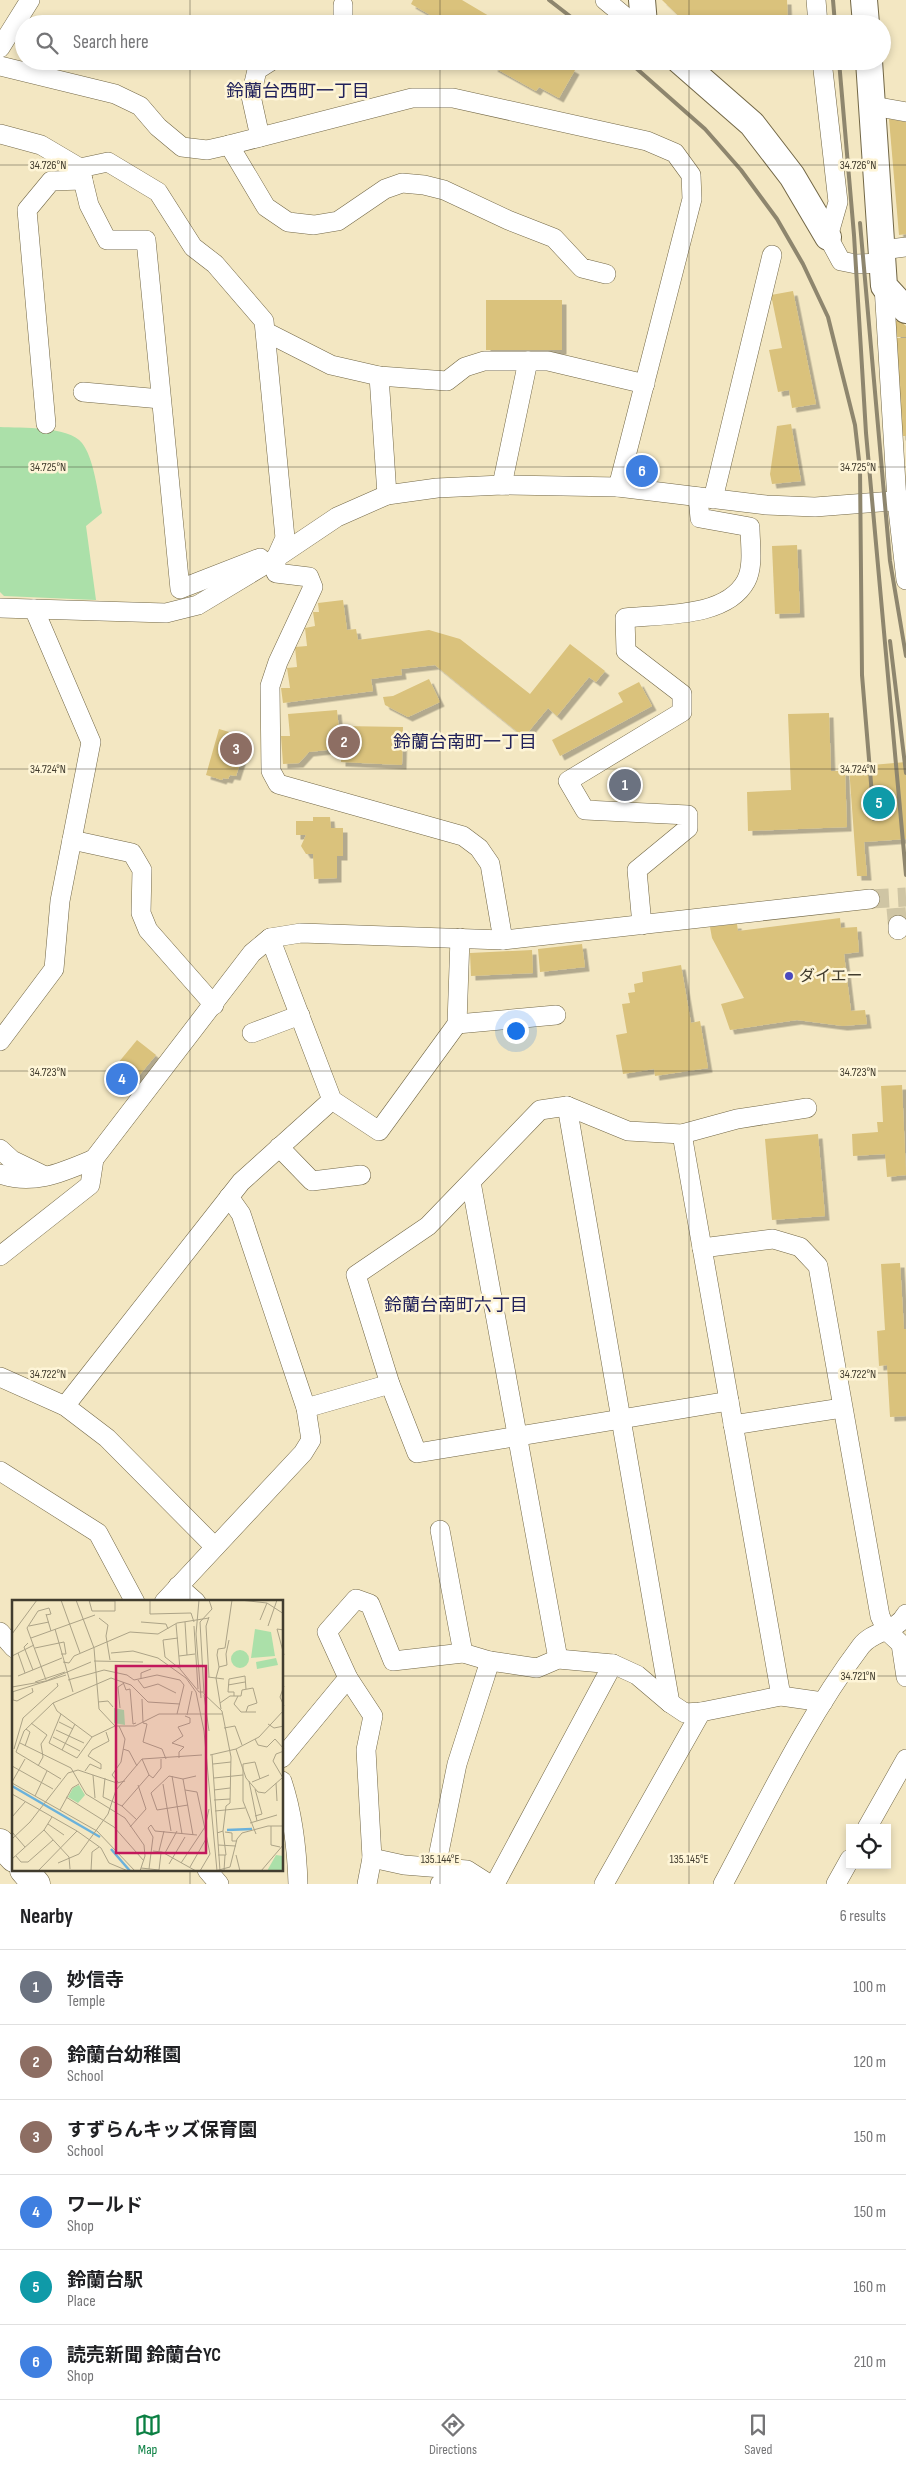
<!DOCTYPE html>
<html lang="en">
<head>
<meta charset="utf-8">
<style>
	:root { --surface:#fff; --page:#f2f2f2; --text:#202124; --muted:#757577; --line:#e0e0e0; --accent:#0b8043 }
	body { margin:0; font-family:"Sofia Sans Condensed","Noto Sans JP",sans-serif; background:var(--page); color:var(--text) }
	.controls { position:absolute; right:15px; bottom:15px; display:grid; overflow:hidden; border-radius:0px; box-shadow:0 2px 8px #0003 }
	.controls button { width:45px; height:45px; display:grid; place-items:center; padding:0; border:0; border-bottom:1px solid var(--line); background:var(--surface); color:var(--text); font:25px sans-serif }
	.you { position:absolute; left:515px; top:1030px; width:18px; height:18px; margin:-12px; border:4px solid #fff; border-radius:50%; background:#1a73e8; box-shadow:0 0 0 8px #1a73e833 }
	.badge { display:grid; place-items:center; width:32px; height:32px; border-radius:50%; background:var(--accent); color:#fff; font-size:16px; font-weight:700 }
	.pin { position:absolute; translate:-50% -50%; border:2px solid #fff; box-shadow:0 1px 5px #0006 }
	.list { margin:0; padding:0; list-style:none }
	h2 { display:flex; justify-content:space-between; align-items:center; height:65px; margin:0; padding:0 20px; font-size:21px }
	h2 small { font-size:16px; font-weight:400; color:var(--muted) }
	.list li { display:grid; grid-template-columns:32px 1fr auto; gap:15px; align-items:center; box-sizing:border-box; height:75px; padding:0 20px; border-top:1px solid var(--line) }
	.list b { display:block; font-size:19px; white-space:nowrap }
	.list p { margin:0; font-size:16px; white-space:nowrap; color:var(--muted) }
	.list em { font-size:16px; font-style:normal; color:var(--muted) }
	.icon { flex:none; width:28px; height:28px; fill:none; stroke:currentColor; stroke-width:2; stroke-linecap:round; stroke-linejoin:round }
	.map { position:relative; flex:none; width:906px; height:1884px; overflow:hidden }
	.search { position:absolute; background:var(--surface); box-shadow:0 2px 8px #0003; left:15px; right:15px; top:15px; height:55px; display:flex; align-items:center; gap:12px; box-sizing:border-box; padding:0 18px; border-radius:28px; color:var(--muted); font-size:19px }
	.sheet { height:515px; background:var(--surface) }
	nav { display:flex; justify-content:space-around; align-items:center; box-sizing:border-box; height:70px; border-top:1px solid var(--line); background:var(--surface); font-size:14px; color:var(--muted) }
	nav a { display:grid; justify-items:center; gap:2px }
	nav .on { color:var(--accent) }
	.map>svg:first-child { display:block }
	.green { fill:#abe0a9 }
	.building { fill:#dac27c; filter:url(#shadow) }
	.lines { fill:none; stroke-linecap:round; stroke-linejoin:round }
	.street-tunnel { stroke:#cfc5a4; stroke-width:19; stroke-dasharray:19 9; stroke-linecap:butt }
	.street-casing { stroke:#726746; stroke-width:20 }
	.secondary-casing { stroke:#726746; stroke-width:28 }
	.primary-casing { stroke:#726746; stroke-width:29 }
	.street { stroke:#fff; stroke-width:19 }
	.secondary { stroke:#fff; stroke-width:26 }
	.primary { stroke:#fff; stroke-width:28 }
	.rail { stroke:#8e866e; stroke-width:4 }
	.ticks { fill:none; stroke:#413c2e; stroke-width:1; stroke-opacity:0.45 }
	.poi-dot { fill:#4a49bf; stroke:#fef5d7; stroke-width:2 }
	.labels { text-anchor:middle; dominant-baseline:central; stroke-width:5; stroke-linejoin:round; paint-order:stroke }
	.poi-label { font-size:16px; fill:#413c2e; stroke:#fef5d7; text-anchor:start }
	.neighbourhood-label { font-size:18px; fill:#21215a; stroke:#fef5d7 }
	.inset-river { fill:none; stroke:#6bb2db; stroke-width:2.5 }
	.inset-road { fill:none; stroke:#aca387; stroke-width:1 }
	.view { fill:#c2185b; fill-opacity:0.15; stroke:#c2185b; stroke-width:2.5 }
	.inset-edge { fill:none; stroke:#413c2e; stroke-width:2.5 }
	.ticks-label { font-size:12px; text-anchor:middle; fill:#413c2e; stroke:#fef5d7; stroke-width:5; stroke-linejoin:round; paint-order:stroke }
</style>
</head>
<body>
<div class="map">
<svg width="906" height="1884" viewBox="0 0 906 1884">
	<defs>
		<filter id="shadow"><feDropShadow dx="4.5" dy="4.5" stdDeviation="0" flood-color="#0004"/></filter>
	</defs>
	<rect width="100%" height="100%" fill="#f3e7c2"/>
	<!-- green -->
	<path class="green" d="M0 427C21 428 69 426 82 443 94 458 98 494 102 513L86 526 96 600 4 596 0 592Z"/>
	<!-- building -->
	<g class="building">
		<path d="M413 0H462L489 16 487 19 495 24H436L439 20 411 4Z"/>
		<path d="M662 0H787L788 24H687Z"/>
		<path d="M496 61H559L575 70 559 98 539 87 536 91 493 67Z"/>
		<path d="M889 119 906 122V234L899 235Z"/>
		<path d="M793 291 816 404 792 408 789 390 778 392 769 350 782 348 771 295Z"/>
		<rect x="486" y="300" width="76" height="50"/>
		<path d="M896 321H900L906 326V337H896Z"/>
		<path d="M896 338H906V436H901Z"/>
		<path d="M791 424 801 481 772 484 770 474 777 426Z"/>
		<path d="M797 545 800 613 775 614 772 546Z"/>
		<path d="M343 600 347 630 356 629 358 640 429 630 460 639 530 694 570 644 605 671 596 682 589 677 557 716 548 708 524 737 435 665 401 669 402 675 371 679 373 691 283 703 281 688H290L287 668 297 667 295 647 307 646 305 628 315 626 313 612H319L318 603Z"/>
		<path d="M429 679 440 702 408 717 385 705 383 697 393 696Z"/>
		<path d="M639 682 652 706 560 756 552 740 623 702 618 693Z"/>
		<path d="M337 710 339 730H334L336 749 309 752 299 763 283 764 281 736H290L288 714Z"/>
		<path d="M829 713 831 771H845L847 827 748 831 747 792 791 790 788 714Z"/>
		<path d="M342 726 403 727 402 765 341 762Z"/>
		<path d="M219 729 236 734 235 738 247 742 236 776 230 775 228 779 223 778 222 780 206 775Z"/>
		<path d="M906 762V839L864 842 867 876H857L849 767Z"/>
		<path d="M313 817H330L331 828H343V856H337V878L314 879 313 854H306L301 846 306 835H296V821H313Z"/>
		<path d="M840 918 841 928 857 927 859 952 844 954 851 1011 865 1010 867 1024 843 1026 797 1020 730 1030 721 1004 744 998 712 938 710 927 737 924 738 931Z"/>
		<path d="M582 944 585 967 540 972 538 949Z"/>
		<path d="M532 950 533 973 471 976 470 953Z"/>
		<path d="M681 965 691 1023 700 1021 708 1068 655 1076 654 1069 623 1074 616 1035 627 1033 622 1004 630 1003 628 993 635 992 634 984 643 982 642 972Z"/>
		<path d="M137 1040 156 1055 128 1089 109 1074Z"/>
		<path d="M902 1085 906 1175 887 1177 885 1154 853 1156 852 1134 878 1132 877 1122H883L881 1086Z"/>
		<path d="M818 1134 825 1216 772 1220 765 1139Z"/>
		<path d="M900 1263 904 1329H906V1416L890 1417 887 1365 879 1366 877 1331 885 1330 881 1264Z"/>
	</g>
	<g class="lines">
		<!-- street-tunnel -->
		<g class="street-tunnel">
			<path d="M870 899 906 897"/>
			<path d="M896 908 898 930"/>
		</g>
		<!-- street casing -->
		<g class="street-casing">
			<g id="street">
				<path d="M605 0 634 24"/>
				<path d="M816 0 818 24"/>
				<path d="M343 24V5"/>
				<path d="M0 48 30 0"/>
				<path d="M822 61 838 202 828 237 841 261 856 264 883 263"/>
				<path d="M0 66 115 94 140 106 158 127 182 147 207 150 229 145 412 98H453L647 141 675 153 691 175 692 199 618 487"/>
				<path d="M873 106 906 112"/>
				<path d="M0 134 41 145 80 168 108 162 158 192 193 247 215 264 264 321 285 538 276 558V573L309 577 313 587 278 662 270 686 271 771 278 784 463 836 479 848 490 864 503 940"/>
				<path d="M260 137 251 96 257 70 271 61"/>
				<path d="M229 145 266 207 288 222 314 225 338 221 385 189 402 183 424 185 444 190 508 220 554 238 582 268 606 274"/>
				<path d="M80 168 89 205 107 240H146L180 589 260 558"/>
				<path d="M882 250 906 247"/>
				<path d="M884 286 897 501 906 580"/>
				<path d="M266 332 331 365 379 376 447 381 465 367 484 361H548L645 384"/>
				<path d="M379 376 387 495"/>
				<path d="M83 392 161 399"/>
				<path d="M46 424 27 210 51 181 83 180"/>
				<path d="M502 485 528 361"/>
				<path d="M713 499 772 255"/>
				<path d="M0 608 166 613 198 605 276 558 337 517 387 495 437 488 502 485 618 487 766 505 815 507 906 500"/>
				<path d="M72 840 132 853 142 870 141 913 148 930 214 1005"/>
				<path d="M642 925 637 870 688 828V815L585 810 568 781 682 712V694L626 651 625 618C662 614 726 618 746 581 754 566 750 544 750 527L700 518 698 497"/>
				<path d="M898 925V930"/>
				<path d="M270 938 332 1100 379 1131 457 1024 460 938"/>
				<path d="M457 1024 556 1015"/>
				<path d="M252 1033 300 1015"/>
				<path d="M0 1041 54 969 60 901 91 742 34 609"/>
				<path d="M567 1106 670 1703"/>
				<path d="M682 1134 781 1696"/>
				<path d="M279 1147 312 1181 361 1175"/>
				<path d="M0 1149 12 1160 43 1175"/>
				<path d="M0 1174C33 1186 63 1172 94 1159"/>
				<path d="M471 1182 558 1659"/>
				<path d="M702 1248 773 1239 800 1247 818 1266 880 1616 887 1631 901 1644 906 1677"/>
				<path d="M0 1256 90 1185 94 1159 252 953 270 938 301 933 503 940 870 899"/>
				<path d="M0 1377 65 1406 107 1438 215 1547"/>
				<path d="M729 1401 417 1453 390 1384 356 1275 428 1226 540 1110 567 1106 628 1131 682 1134 737 1119 807 1108"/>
				<path d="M65 1406 241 1182 332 1100"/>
				<path d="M306 1408 390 1384"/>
				<path d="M733 1425 842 1408"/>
				<path d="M0 1471 98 1533 135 1602"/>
				<path d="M440 1530 463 1653"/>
				<path d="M178 1586 196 1602"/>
				<path d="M164 1602 303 1453 311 1440 306 1408 241 1214 229 1197"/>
				<path d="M0 1632 14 1648"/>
				<path d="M282 1758 348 1678"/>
				<path d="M282 1781C293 1814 297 1850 298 1884"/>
				<path d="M867 1828 906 1759"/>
				<path d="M372 1858 404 1865 467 1870 489 1884"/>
				<path d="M436 1867 457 1764 490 1661"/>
				<path d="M207 1870 219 1884"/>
				<path d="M367 1884 372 1858 366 1750 373 1716 348 1678 327 1632 356 1599 370 1604 393 1661 463 1653 490 1661 537 1668 558 1659 613 1664 637 1675 670 1703 685 1713 701 1712 781 1696 823 1702"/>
				<path d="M440 1884 477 1877"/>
				<path d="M495 1884 613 1664"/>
				<path d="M604 1884 701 1712"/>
				<path d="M723 1884C766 1804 806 1719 861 1646 873 1630 897 1632 906 1614"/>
				<path d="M836 1884 850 1859"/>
			</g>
		</g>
		<!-- secondary casing -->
		<g class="secondary-casing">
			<g id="secondary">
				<path d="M642 0 644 24"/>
				<path d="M864 0 866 24"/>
				<path d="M680 61 752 124 792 176 828 237"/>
				<path d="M869 61 884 286 906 310"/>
			</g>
		</g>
		<!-- primary casing -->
		<g class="primary-casing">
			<g id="primary">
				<path d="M0 1843 14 1858"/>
				<path d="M24 1870 36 1884"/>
			</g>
		</g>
		<!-- street -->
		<use href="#street" class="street"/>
		<!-- secondary -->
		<use href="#secondary" class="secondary"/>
		<!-- primary -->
		<use href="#primary" class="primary"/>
		<!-- rail -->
		<g class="rail">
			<path d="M549 0 580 24"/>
			<path d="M833 0 835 24"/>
			<path d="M628 61 705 129 741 170 777 219 803 264 828 317 855 425 860 469 862 675 874 819"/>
			<path d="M839 61 854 235 866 433 906 875"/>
			<path d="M860 223 890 561 906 656"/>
			<path d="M890 641 906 773"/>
		</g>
	</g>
	<!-- ticks -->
	<path class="ticks" d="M190 0V24M440 0V24M689 0V24M190 61V1602M440 61V1884M689 61V1884M0 165H906M0 467H906M0 769H906M0 1071H906M0 1373H906M0 1676H14M282 1676H906M190 1870V1884"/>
	<!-- markers -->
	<circle class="poi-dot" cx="789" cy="976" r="5"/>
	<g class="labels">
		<!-- poi labels -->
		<g class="poi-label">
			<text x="799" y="976">ダイエー</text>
		</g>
		<!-- neighbourhood labels -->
		<g class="neighbourhood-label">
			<text x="298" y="91">鈴蘭台西町一丁目</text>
			<text x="465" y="742">鈴蘭台南町一丁目</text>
			<text x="456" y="1305">鈴蘭台南町六丁目</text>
		</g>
	</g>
	<!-- overview -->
	<g transform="translate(12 1600)">
		<rect width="271" height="271" fill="#f3e7c2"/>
		<path d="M243 29 259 32 263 56 239 58ZM219 59a9 9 0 1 1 18 0a9 9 0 1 1-18 0ZM264 58 266 65 245 69 244 62ZM102 108 112 110 113 125 102 123ZM67 185 73 195 66 203 56 197 61 188ZM264 255 271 256V271H255Z" fill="#abe0a9"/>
		<path class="inset-river" d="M0 186 88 237M215 230 240 229M99 249 118 271"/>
		<path class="inset-road" d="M49 0 68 53M64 0 82 48 87 109 103 126M77 0 80 11H103V0M138 0V14L179 13 182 22M187 0 184 34 189 98M228 0 255 3 272 14M77 1H103M34 14 39 31M87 18 96 25 94 36 98 60M248 20 255 3M129 22 154 24 156 29M173 22 175 55M164 24 168 69 187 92H191M17 26 37 22M182 26 186 89M256 26 265 0M43 29 61 92M272 30 265 29 272 55M0 34 25 0M19 38 83 15M166 38 151 40 153 57 167 68M16 43 12 47 21 70M23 48 52 42 54 54H49M6 53 13 73M99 53 121 51 146 58 174 78 184 92 192 131 205 271M0 56 22 45M167 56 183 54M82 61 131 62M51 62 57 63 62 56 118 32 146 34 165 23 197 18M207 67 205 55 206 49 213 48 220 0M6 76 50 58M196 77 212 79M197 77 194 26 197 17M129 79V73L139 69M34 80 15 28 26 11 37 8 39 14 34 15M56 80 92 70 115 75 122 80 145 75 168 80 172 85 165 114M126 80 132 88 146 84 164 93M23 82 53 72M111 82 114 90 118 89 121 124 124 123M216 85 233 82M272 86 268 97 272 106M0 87 34 81 79 62M0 92 54 75M1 92V100L5 101 21 92 20 88M192 94 210 111 219 157 218 203 214 206 211 231 205 233M192 94 188 22 200 9 197 0M192 95 197 131M222 96V92H216L217 79 233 76 234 89M226 96 222 104 229 112H244M130 99 131 123 135 124 131 142 150 149 154 159M86 102 96 101 101 107M41 103 45 111 80 137M208 103 218 96H229L230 90 241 88 245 103 236 106 234 112M108 108 106 87 112 83M209 109 204 78 207 67 215 65 214 54 217 40M49 114 37 143 65 158 80 137 103 126H123L147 114H210M175 115 180 91M47 122 61 129M19 123 35 135 29 144 31 157 26 166M256 124 262 128 272 126M212 128 223 126 230 145M44 130 72 143M41 137 68 151M243 139 246 145 255 147 263 139 272 149M8 143 59 168 74 194 113 218 132 245 133 256 128 271M13 146 18 132 14 129M2 149 11 118 46 86 45 83M111 149 117 151 125 166M224 149 234 178 246 192 253 193 270 178M50 150 63 124M198 155 224 149 247 137 272 110M200 155 208 271M167 158V152L172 147 160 143 171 136 166 127 178 123V118L173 116M130 159 137 175 141 178 149 168V159M201 164 219 162M0 166 41 189M73 171 78 164 89 169V164L76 156 80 150 97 141 94 132M81 175 83 198M160 176 170 234M93 178 91 197 110 206 125 220M202 178 231 175M271 178 261 161 264 154 272 151M49 179 4 152 12 131 41 103 99 78 119 85 136 102 168 104M171 179 181 235M237 181 245 221M0 182 13 159M106 182 100 175 109 162 113 139 107 126M240 182 257 175M0 183 85 231 123 271M264 183 265 201M151 184 159 231M243 189 250 214 243 216M173 190 185 192 193 229 198 254 188 271M202 190 218 188M0 194 65 231 89 248 97 263 116 271M23 196 35 171M54 197 102 227 132 261M202 200 218 199M176 205 145 210 139 193 157 176 171 179 184 176M110 206 137 175M48 210 60 188 67 184M203 211 233 208M0 217 13 202M238 223 265 215M36 224 52 235M259 226V245L268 247M118 227 134 209 126 185M32 230 57 257 58 269M0 232 13 247M213 232 220 233V241H225M244 234 231 201V164L243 162 248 179M0 239 18 222 56 173 66 170 105 183 113 181M206 245 224 246M141 251 150 252 184 271M147 251 152 231M153 253 165 231M206 255H214L211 231M224 255 228 271M4 256 9 262H16L41 240M0 259 32 230 40 217M46 263 67 254 96 214 104 190 130 159 190 155M169 263 193 227 197 209M157 264 173 237M178 267 194 239M129 268 147 270 149 253M137 269 141 237 136 228 139 225 143 231 185 235M26 271 65 231M79 271 80 252 87 247M203 271 218 267 225 239 230 233 256 226H272M212 271 213 255M249 271 272 244"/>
		<path class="view" d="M104 66H194V253H104Z"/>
		<rect width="271" height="271" class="inset-edge"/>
	</g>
	<g class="ticks-label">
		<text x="48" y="169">34.726°N</text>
		<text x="858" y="169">34.726°N</text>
		<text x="48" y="471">34.725°N</text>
		<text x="858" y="471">34.725°N</text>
		<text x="48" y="773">34.724°N</text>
		<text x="858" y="773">34.724°N</text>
		<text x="48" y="1076">34.723°N</text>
		<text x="858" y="1076">34.723°N</text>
		<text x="48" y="1378">34.722°N</text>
		<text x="858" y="1378">34.722°N</text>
		<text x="858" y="1680">34.721°N</text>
		<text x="440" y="1863">135.144°E</text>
		<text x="689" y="1863">135.145°E</text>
	</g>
</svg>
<div class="controls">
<button><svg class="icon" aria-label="locate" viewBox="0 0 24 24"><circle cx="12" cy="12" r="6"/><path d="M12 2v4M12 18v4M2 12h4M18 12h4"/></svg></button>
</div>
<div class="you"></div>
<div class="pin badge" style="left:625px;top:785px;background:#6b7280">1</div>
<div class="pin badge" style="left:344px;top:742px;background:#8d6e63">2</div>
<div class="pin badge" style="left:236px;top:749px;background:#8d6e63">3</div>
<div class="pin badge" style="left:122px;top:1079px;background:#3f7fe0">4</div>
<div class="pin badge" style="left:879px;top:803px;background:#0f9aa8">5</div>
<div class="pin badge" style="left:642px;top:471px;background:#3f7fe0">6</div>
<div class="search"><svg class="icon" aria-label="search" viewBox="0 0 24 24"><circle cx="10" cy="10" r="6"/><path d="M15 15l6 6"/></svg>Search here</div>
</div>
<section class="sheet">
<h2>Nearby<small>6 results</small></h2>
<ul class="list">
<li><span class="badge" style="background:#6b7280">1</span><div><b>妙信寺</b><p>Temple</p></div><em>100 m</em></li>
<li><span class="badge" style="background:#8d6e63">2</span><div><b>鈴蘭台幼稚園</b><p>School</p></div><em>120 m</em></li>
<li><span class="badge" style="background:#8d6e63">3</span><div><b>すずらんキッズ保育園</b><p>School</p></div><em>150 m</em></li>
<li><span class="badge" style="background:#3f7fe0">4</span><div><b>ワールド</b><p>Shop</p></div><em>150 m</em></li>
<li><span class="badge" style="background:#0f9aa8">5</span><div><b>鈴蘭台駅</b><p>Place</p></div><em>160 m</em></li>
<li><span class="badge" style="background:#3f7fe0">6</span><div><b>読売新聞 鈴蘭台YC</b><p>Shop</p></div><em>210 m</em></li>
</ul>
</section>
<nav>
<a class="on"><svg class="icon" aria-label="map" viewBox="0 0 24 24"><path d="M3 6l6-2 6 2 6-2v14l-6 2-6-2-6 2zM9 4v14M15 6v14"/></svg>Map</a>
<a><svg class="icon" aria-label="directions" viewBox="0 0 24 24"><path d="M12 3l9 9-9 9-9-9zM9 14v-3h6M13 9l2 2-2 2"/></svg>Directions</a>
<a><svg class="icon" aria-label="saved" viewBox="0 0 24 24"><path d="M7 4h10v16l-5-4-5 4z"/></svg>Saved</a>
</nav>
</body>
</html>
